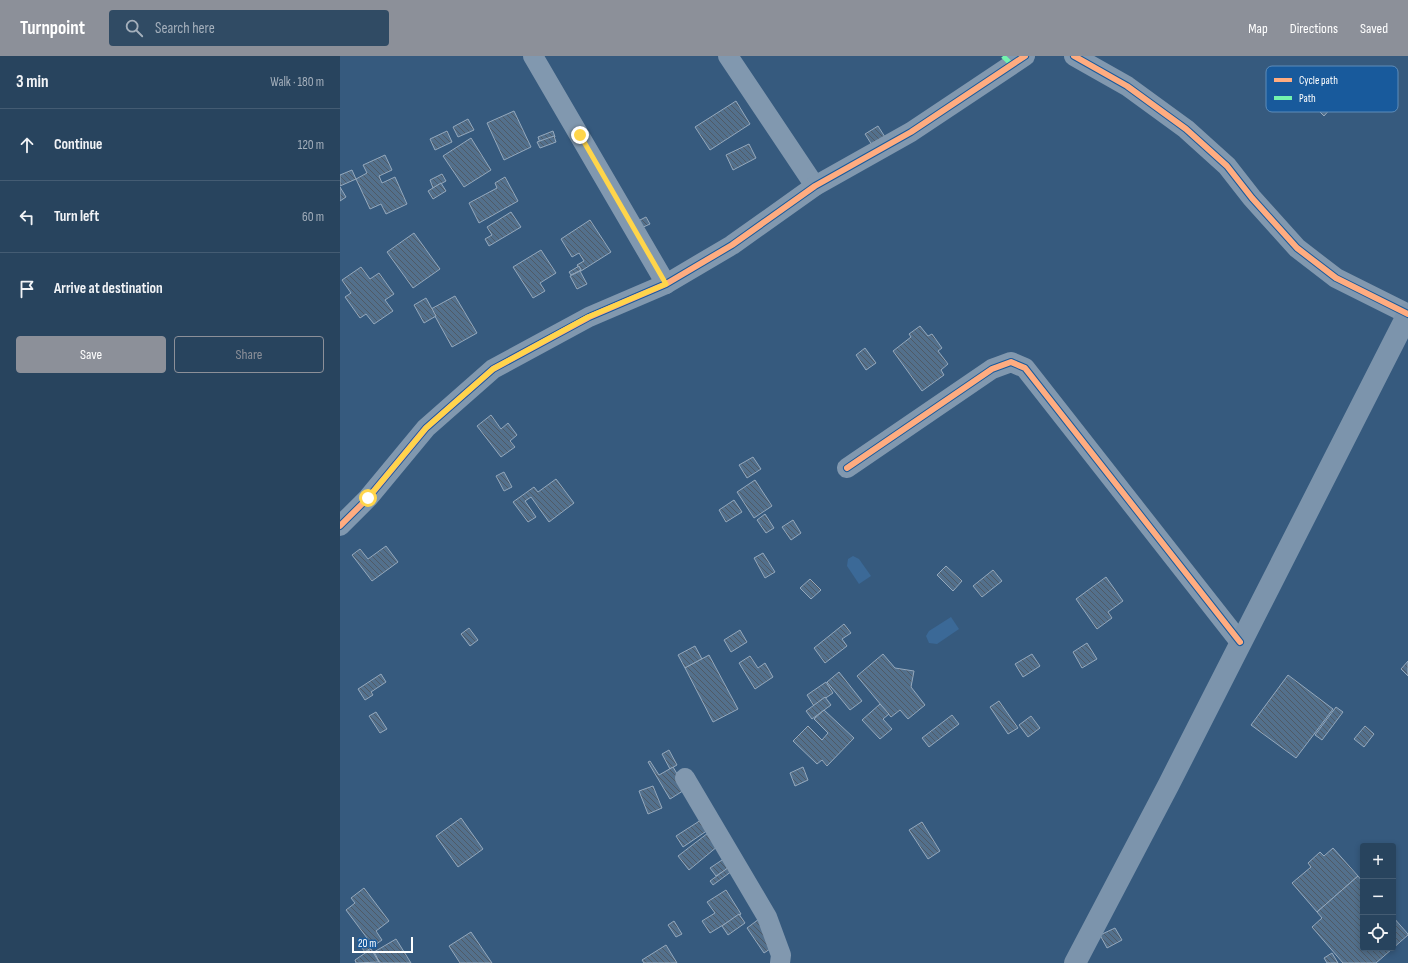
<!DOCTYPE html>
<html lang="en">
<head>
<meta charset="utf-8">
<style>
	:root { --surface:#28445e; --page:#304b64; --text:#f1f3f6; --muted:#a5b0bc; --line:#445c73; --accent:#8c9099 }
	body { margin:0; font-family:"Sofia Sans Condensed",sans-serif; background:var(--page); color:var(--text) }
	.controls { position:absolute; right:12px; bottom:12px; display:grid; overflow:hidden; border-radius:4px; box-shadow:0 2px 6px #0003 }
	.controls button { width:36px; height:36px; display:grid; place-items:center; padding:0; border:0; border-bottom:1px solid var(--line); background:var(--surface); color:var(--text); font:20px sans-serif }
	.scale { position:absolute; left:12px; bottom:10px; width:61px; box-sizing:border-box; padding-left:4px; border:2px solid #fff; border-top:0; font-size:11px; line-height:14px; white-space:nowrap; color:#fff; -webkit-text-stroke:3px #185a9c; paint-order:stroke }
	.stop { position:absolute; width:12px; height:12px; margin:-9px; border:3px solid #ffd54a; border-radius:50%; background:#fff }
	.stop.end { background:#ffd54a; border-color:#fff; box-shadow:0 1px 4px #0008 }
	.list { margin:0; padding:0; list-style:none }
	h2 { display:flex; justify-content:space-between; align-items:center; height:52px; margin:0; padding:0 16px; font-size:17px }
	h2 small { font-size:13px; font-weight:400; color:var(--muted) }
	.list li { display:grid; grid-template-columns:26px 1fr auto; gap:12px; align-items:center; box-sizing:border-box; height:72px; padding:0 16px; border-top:1px solid var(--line) }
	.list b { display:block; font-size:15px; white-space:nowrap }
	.list em { font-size:13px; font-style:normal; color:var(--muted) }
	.actions { display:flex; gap:8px; padding:12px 16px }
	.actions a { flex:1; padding:9px 0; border:1px solid var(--accent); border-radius:4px; text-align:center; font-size:14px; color:var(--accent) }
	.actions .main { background:var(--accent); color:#fff }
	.icon { flex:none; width:22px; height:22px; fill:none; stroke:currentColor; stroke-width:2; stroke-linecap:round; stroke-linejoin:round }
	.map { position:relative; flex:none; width:1068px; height:907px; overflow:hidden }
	header { display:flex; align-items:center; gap:24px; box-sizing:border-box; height:56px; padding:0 20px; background:var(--accent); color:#fff }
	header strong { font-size:19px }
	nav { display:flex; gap:22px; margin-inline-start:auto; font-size:14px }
	.search { width:280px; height:36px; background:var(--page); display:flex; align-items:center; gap:10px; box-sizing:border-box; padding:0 14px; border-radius:4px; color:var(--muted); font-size:15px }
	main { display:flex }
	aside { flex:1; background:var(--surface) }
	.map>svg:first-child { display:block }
	.water { fill:#3b6997 }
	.building { fill:url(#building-back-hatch); stroke:#95a9bd }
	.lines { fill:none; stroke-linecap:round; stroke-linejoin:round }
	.street { stroke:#8198af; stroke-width:20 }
	.secondary { stroke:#7c94ac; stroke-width:22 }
	.quiet { stroke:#73f3ae; stroke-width:5; stroke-dasharray:10 5; stroke-linecap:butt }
	.cycleway-casing { stroke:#185a9c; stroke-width:8 }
	.cycleway { stroke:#ffac80; stroke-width:6 }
	.route { stroke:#ffd54a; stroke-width:5 }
	.key { fill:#185a9c; stroke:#5d8cba; stroke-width:1 }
	.key-label { font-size:11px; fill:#fff }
</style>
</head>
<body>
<header>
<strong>Turnpoint</strong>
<div class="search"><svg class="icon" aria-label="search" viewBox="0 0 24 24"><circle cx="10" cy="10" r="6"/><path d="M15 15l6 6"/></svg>Search here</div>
<nav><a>Map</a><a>Directions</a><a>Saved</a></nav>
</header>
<main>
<aside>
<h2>3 min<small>Walk · 180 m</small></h2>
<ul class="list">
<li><svg class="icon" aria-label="ahead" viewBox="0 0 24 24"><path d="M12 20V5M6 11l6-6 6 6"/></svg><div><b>Continue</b></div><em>120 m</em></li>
<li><svg class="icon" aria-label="left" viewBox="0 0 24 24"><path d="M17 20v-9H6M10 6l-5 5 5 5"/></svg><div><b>Turn left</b></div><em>60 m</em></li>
<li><svg class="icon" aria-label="arrive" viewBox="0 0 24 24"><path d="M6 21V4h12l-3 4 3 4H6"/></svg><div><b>Arrive at destination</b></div></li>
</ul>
<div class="actions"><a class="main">Save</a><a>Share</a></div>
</aside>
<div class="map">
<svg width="1068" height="907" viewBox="0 0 1068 907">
	<defs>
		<pattern id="building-back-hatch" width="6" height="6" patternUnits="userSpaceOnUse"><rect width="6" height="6" fill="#53708c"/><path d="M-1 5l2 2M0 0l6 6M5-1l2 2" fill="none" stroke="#4f5a66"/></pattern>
	</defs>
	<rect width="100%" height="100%" fill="#365a7e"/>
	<!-- water -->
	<g class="water">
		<path d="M513 500 519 503 531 520 519 528 507 510 508 503Z"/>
		<path d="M611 561 619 573 597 588 589 587 586 580 589 575Z"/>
	</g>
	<!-- building -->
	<g class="building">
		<path d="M975 37 991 52 984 60 968 44Z"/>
		<path d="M396 45 410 68 370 94 355 71Z"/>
		<path d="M174 55 191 91 164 104 147 67Z"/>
		<path d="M128 63 134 74 118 81 113 71Z"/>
		<path d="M538 70 545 81 532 89 525 78Z"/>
		<path d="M107 75 112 86 95 94 90 83Z"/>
		<path d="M213 75 215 81 200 87 198 81Z"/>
		<path d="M214 80 216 86 200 92 197 86Z"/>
		<path d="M131 82 151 114 124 131 103 100Z"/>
		<path d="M409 88 416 102 393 114 386 99Z"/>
		<path d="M45 99 52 114 39 120 42 127 55 121 67 148 46 158 41 148 30 153 16 123 27 117 23 109Z"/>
		<path d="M12 114 16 123 0 130V119Z"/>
		<path d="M102 118 106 125 93 132 90 124Z"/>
		<path d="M165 121 178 145 139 167 129 147 157 132 155 127Z"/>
		<path d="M101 127 106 135 93 143 88 135Z"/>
		<path d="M0 131 6 141 0 145Z"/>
		<path d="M171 156 181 171 149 190 145 183 152 179 147 171Z"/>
		<path d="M306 161 310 168 299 173 296 166Z"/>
		<path d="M250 164 271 196 241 215 237 209 244 205 239 197 232 201 221 183Z"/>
		<path d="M74 177 100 213 73 232 47 196Z"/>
		<path d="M201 194 216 217 200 227 205 235 193 242 173 211Z"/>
		<path d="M239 210 241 214 231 219 229 216Z"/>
		<path d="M21 211 30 223 39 217 54 238 45 244 53 255 34 268 26 258 20 262 5 241 11 237 2 224Z"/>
		<path d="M240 215 247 228 237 233 230 220Z"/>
		<path d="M115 240 137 277 112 291 91 253Z"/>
		<path d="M86 242 96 260 84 267 74 249Z"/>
		<path d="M580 270 588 280 592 278 602 292 598 295 608 308 601 314 604 319 582 335 553 295 571 281 569 278Z"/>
		<path d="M525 292 536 307 526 314 516 299Z"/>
		<path d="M151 359 161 373 168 367 177 379 170 385 175 391 161 401 137 370Z"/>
		<path d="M413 401 421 413 407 422 399 409Z"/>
		<path d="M164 416 172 431 164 435 156 420Z"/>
		<path d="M216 423 234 447 209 466 191 441 185 445 196 461 188 466 173 446 194 431 198 436Z"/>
		<path d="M415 424 432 450 414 462 397 436Z"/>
		<path d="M394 444 402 456 386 466 379 454Z"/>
		<path d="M425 458 434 472 426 477 417 464Z"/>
		<path d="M453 464 461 477 451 484 442 471Z"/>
		<path d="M46 490 58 506 32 525 12 499 20 493 28 503Z"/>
		<path d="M423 497 435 516 425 522 414 502Z"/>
		<path d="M606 510 622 525 613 535 597 519Z"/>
		<path d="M653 514 662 525 642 541 633 530Z"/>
		<path d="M766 521 783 545 768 556 772 562 757 573 736 543Z"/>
		<path d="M470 523 481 534 471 543 460 532Z"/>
		<path d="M504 568 511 577 502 583 507 590 485 607 474 592Z"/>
		<path d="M129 572 138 584 130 590 121 578Z"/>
		<path d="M400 574 407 586 391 596 384 584Z"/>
		<path d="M747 587 757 603 742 612 733 596Z"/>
		<path d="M355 590 362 603 345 612 338 599Z"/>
		<path d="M543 598 555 612 574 615 571 631 585 649 568 663 560 654 551 661 517 620Z"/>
		<path d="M692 598 700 610 683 621 675 608Z"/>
		<path d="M369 599 398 653 373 666 345 612Z"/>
		<path d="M410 600 418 612 425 607 433 621 415 633 399 607Z"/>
		<path d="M1068 605V620L1061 613Z"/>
		<path d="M499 616 522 645 510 654 487 626Z"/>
		<path d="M41 618 46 626 31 636 33 639 25 644 18 633Z"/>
		<path d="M948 619 993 653 956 702 911 669Z"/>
		<path d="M486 626 493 637 474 650 467 639Z"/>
		<path d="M485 641 491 649 472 663 466 655Z"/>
		<path d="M659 645 678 672 668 678 650 651Z"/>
		<path d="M540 648 549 658 543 663 552 673 540 683 522 664Z"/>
		<path d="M996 651 1003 656 982 684 975 679Z"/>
		<path d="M484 654 514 682 487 710 482 704 477 708 453 685 468 670 482 684 488 677 474 663Z"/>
		<path d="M36 656 47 673 40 677 29 660Z"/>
		<path d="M612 659 619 668 589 691 582 682Z"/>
		<path d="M691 660 700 672 688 681 679 669Z"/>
		<path d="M1025 670 1034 678 1024 691 1014 683Z"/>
		<path d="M329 694 337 709 330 713 322 698Z"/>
		<path d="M310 705 319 719 333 711 346 733 330 743 308 706Z"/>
		<path d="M463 711 468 724 455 730 450 717Z"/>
		<path d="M313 730 322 752 308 758 299 735Z"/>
		<path d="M121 762 143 793 118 811 96 780Z"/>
		<path d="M361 764 368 774 343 791 336 780Z"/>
		<path d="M582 766 600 795 588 803 569 774Z"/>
		<path d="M368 777 378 790 349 814 338 800Z"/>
		<path d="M993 792 1018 820 977 856 952 827 971 811 968 807 980 796 984 800Z"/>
		<path d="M388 800 393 809 376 820 370 812Z"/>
		<path d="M389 811 392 815 373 829 370 825Z"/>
		<path d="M1018 820 1023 826V892H1053V861L1068 878V879L1036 907H1003L972 871 982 862 977 856Z"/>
		<path d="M24 832 49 865 36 875 42 884 25 896 19 888 27 882 6 854 15 847 11 842Z"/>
		<path d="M386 834 401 858 370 877 362 865 375 857 367 846Z"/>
		<path d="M399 858 405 867 388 879 382 870Z"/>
		<path d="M419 863 436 889 424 897 407 872Z"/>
		<path d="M334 865 342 878 336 881 328 869Z"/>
		<path d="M775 872 782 884 767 892 760 879Z"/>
		<path d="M131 876 152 907H120L109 890Z"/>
		<path d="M56 883 71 907H40L34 896Z"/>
		<path d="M326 889 337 907H304L302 904Z"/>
		<path d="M31 893 39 906 16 907 15 904Z"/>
		<path d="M992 897 998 907H987L984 902Z"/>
	</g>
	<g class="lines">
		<!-- street -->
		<g class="street">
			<path d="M193 0 326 228"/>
			<path d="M388 0 475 130"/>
			<path d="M734 0 787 30 846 73 887 110 912 142 957 192 996 222 1068 258"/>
			<path d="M507 412 652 313 671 306 685 312 900 586"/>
			<path d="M0 470 28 442 86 372 153 313 249 261 326 228 392 189 475 130 571 76 685 0"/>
			<path d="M345 722 427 861 441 899 440 907"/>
		</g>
		<!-- secondary -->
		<path class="secondary" d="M735 907 829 728 1068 258"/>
		<!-- quiet -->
		<path class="quiet" d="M663 0 671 8"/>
		<!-- cycleway casing -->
		<g class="cycleway-casing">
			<g id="cycleway">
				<path d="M734 0 787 30 846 73 887 110 912 142 957 192 996 222 1068 258"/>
				<path d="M507 412 652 313 671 306 685 312 900 586"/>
				<path d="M0 470 28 442 86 372 153 313 249 261 326 228 392 189 475 130 571 76 685 0"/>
			</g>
		</g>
		<!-- cycleway -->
		<use href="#cycleway" class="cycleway"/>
	</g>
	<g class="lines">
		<!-- route -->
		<path class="route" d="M28 442 86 372 153 313 248 261 326 228 240 79"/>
	</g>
	<!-- legend -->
	<rect x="926" y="10" width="132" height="46" rx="6" class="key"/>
	<rect x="934" y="22" width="18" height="4" fill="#ffac80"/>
	<rect x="934" y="40" width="18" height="4" fill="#73f3ae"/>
	<g class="key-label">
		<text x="959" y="28">Cycle path</text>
		<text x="959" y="46">Path</text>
	</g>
</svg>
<div class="controls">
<button>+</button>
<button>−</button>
<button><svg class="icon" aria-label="locate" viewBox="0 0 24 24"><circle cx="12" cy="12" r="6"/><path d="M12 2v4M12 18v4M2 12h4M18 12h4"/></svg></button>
</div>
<div class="scale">20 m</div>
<div class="stop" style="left:28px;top:442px"></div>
<div class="stop end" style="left:240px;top:79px"></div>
</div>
</main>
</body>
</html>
